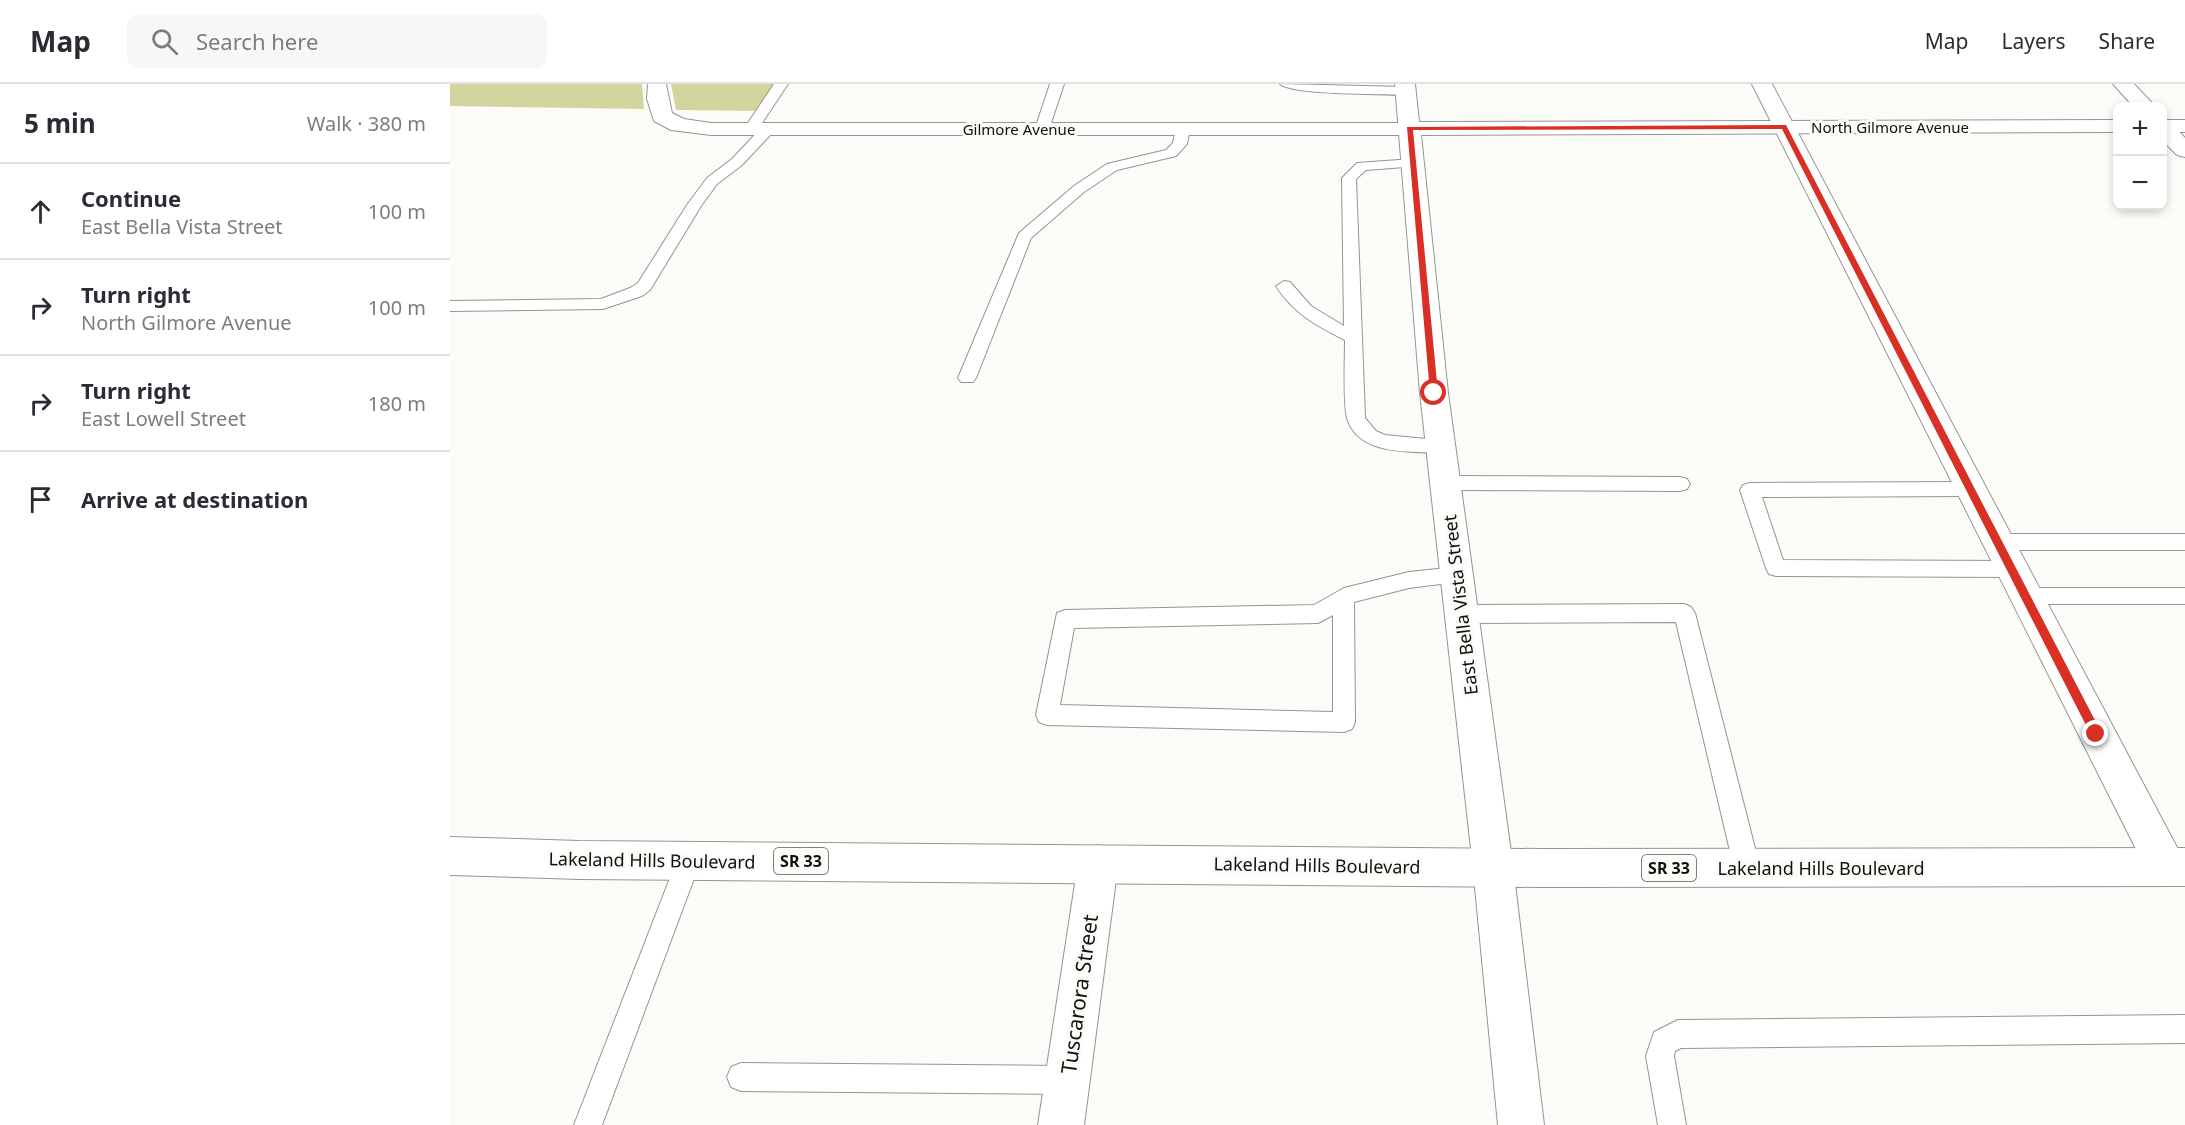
<!DOCTYPE html>
<html lang="en">
<head>
<meta charset="utf-8">
<style>
	:root { --surface:#fff; --page:#f7f7f7; --text:#2b2b33; --muted:#7c7c81; --line:#e1e1e2 }
	body { margin:0; font-family:"Noto Sans",sans-serif; background:var(--page); color:var(--text) }
	.controls { position:absolute; right:18px; top:18px; display:grid; overflow:hidden; border-radius:12px; box-shadow:0 3px 9px #0003 }
	.controls button { width:54px; height:54px; display:grid; place-items:center; padding:0; border:0; border-bottom:2px solid var(--line); background:var(--surface); color:var(--text); font:30px sans-serif }
	.stop { position:absolute; width:18px; height:18px; margin:-14px; border:4px solid #d93025; border-radius:50%; background:#fff }
	.stop.end { background:#d93025; border-color:#fff; box-shadow:0 2px 6px #0008 }
	.list { margin:0; padding:0; list-style:none }
	h2 { display:flex; justify-content:space-between; align-items:center; height:78px; margin:0; padding:0 24px; font-size:26px }
	h2 small { font-size:20px; font-weight:400; color:var(--muted) }
	.list li { display:grid; grid-template-columns:39px 1fr auto; gap:18px; align-items:center; box-sizing:border-box; height:96px; padding:0 24px; border-top:2px solid var(--line) }
	.list b { display:block; font-size:22px; white-space:nowrap }
	.list p { margin:0; font-size:20px; white-space:nowrap; color:var(--muted) }
	.list em { font-size:20px; font-style:normal; color:var(--muted) }
	.icon { flex:none; width:33px; height:33px; fill:none; stroke:currentColor; stroke-width:2; stroke-linecap:round; stroke-linejoin:round }
	.map { position:relative; flex:none; width:1735px; height:1041px; overflow:hidden }
	header { display:flex; align-items:center; gap:36px; box-sizing:border-box; height:84px; padding:0 30px; background:var(--surface); border-bottom:2px solid var(--line) }
	header strong { font-size:28px }
	nav { display:flex; gap:33px; margin-inline-start:auto; font-size:21px }
	.search { width:420px; height:54px; background:var(--page); display:flex; align-items:center; gap:15px; box-sizing:border-box; padding:0 21px; border-radius:12px; color:var(--muted); font-size:22px }
	main { display:flex }
	aside { flex:1; background:var(--surface) }
	.map>svg:first-child { display:block }
	.green { fill:#d2d59e }
	.lines { fill:none; stroke-linecap:round; stroke-linejoin:round }
	.service-casing { stroke:#949591; stroke-width:2 }
	.minor-casing { stroke:#949591; stroke-width:2 }
	.tertiary-casing { stroke:#949591; stroke-width:2 }
	.primary-casing { stroke:#949591; stroke-width:2 }
	.service { fill:#fff; fill-rule:evenodd }
	.minor { fill:#fff; fill-rule:evenodd }
	.tertiary { fill:#fff; fill-rule:evenodd }
	.primary { fill:#fff; fill-rule:evenodd }
	.route { fill:#d93025 }
	.labels { text-anchor:middle; dominant-baseline:central; stroke-width:6; stroke-linejoin:round; paint-order:stroke }
	.far-street-label { font-size:15px; fill:#10110f; stroke:#fbfcf7 }
	.shield { fill:#fbfcf7; stroke:#565855; stroke-width:1.5 }
	.shield-label { font-size:16px; font-weight:bold; fill:#10110f }
	.street-label { font-size:18px; fill:#10110f; stroke:#fbfcf7 }
	.near-street-label { font-size:21px; fill:#10110f; stroke:#fbfcf7 }
</style>
</head>
<body>
<header>
<strong>Map</strong>
<div class="search"><svg class="icon" aria-label="search" viewBox="0 0 24 24"><circle cx="10" cy="10" r="6"/><path d="M15 15l6 6"/></svg>Search here</div>
<nav><a>Map</a><a>Layers</a><a>Share</a></nav>
</header>
<main>
<aside>
<h2>5 min<small>Walk · 380 m</small></h2>
<ul class="list">
<li><svg class="icon" aria-label="ahead" viewBox="0 0 24 24"><path d="M12 20V5M6 11l6-6 6 6"/></svg><div><b>Continue</b><p>East Bella Vista Street</p></div><em>100 m</em></li>
<li><svg class="icon" aria-label="right" viewBox="0 0 24 24"><path d="M7 20v-9h11M14 6l5 5-5 5"/></svg><div><b>Turn right</b><p>North Gilmore Avenue</p></div><em>100 m</em></li>
<li><svg class="icon" aria-label="right" viewBox="0 0 24 24"><path d="M7 20v-9h11M14 6l5 5-5 5"/></svg><div><b>Turn right</b><p>East Lowell Street</p></div><em>180 m</em></li>
<li><svg class="icon" aria-label="arrive" viewBox="0 0 24 24"><path d="M6 21V4h12l-3 4 3 4H6"/></svg><div><b>Arrive at destination</b></div></li>
</ul>
</aside>
<div class="map">
<svg width="1735" height="1041" viewBox="0 0 1735 1041">
	<rect width="100%" height="100%" fill="#fbfcf7"/>
	<!-- green -->
	<g class="green">
		<path d="M0 0H192L194 25 0 22Z"/>
		<path d="M221 0H331L318 27 226 26Z"/>
	</g>
	<g class="lines">
		<!-- service casing -->
		<g class="service-casing">
			<g id="service">
				<path d="M324 0H338L306 48H296L294 45Z"/>
				<path d="M600 0H614L599 45 592 49 585 45Z"/>
				<path d="M830 0 955 3 962 7 955 11C934 10 842 11 830 0Z"/>
				<path d="M318 41 325 45 323 48 292 81 267 100 251 122 200 206 192 212 153 225 0 227V217L151 215 180 204 188 199 237 121 257 94 282 75 313 42Z"/>
				<path d="M733 41 740 45 737 60 726 72 667 86 634 108 581 154 526 294 523 298H511L508 294 569 149 624 102 657 80 716 66 723 59 726 45Z"/>
				<path d="M963 75 968 76 970 79 968 82 916 86 906 95 915 334 926 347 935 351 997 357 999 362 997 367 990 369C960 367 908 372 897 334 893 318 895 274 895 256 867 242 843 229 826 202L834 197 840 198 861 222 894 242 892 94 907 79Z"/>
				<path d="M995 392 1230 393 1237 395 1240 400 1237 405 1230 407 995 406 988 404 985 399 988 394Z"/>
				<path d="M1520 398 1527 400 1530 405 1527 410 1520 412 1312 413 1333 476 1561 477 1568 479 1571 485 1568 491 1561 493 1326 492 1319 490 1316 484 1290 406 1293 401 1300 399Z"/>
				<path d="M1548 450H1735V466H1548L1541 464 1538 458 1541 452Z"/>
				<path d="M1007 483 1014 485 1017 491 1014 497 959 504 904 518 905 638 902 645 894 648 597 641 589 638 586 631 607 529 615 526 864 521 894 504 959 488ZM883 531V628L610 621 624 544 868 539Z"/>
				<path d="M1575 504H1735V520H1575L1568 518 1565 512 1568 506Z"/>
				<path d="M1234 520 1241 523 1245 529 1310 784 1306 793 1297 796 1288 793 1284 784 1226 538 1011 539 1004 536 1000 530 1004 524 1011 521Z"/>
				<path d="M239 764 248 767 251 776 152 1041H124L227 776 230 767Z"/>
				<path d="M1735 931V959L1231 964 1225 967 1224 972 1236 1041H1208L1196 972 1204 948 1228 936Z"/>
				<path d="M291 979 617 982 627 986 631 996 627 1006 617 1010 291 1007 281 1003 277 993 281 983Z"/>
			</g>
		</g>
		<!-- minor casing -->
		<g class="minor-casing">
			<g id="minor">
				<path d="M198 0H216L222 29 234 35 261 39H960L968 40 971 45 968 50 960 51H261L221 46 204 37 197 15Z"/>
				<path d="M1302 0H1322L1730 769 1735 781 1730 797 1716 802 1702 797Z"/>
				<path d="M1663 0H1684L1705 22H1683Z"/>
				<path d="M1712 37 1720 38 1735 54V73L1727 71 1712 56Z"/>
				<path d="M648 761 662 766 668 780 634 1041H588L628 780 634 766Z"/>
			</g>
		</g>
		<!-- tertiary casing -->
		<g class="tertiary-casing">
			<g id="tertiary">
				<path d="M945 0H965L969 38 1668 36V48L971 51 998 309 1063 783 1094 1041H1048L1023 783 970 309Z"/>
				<rect x="1712" y="36" width="23" height="12"/>
			</g>
		</g>
		<!-- primary casing -->
		<g class="primary-casing">
			<path id="primary" d="M0 753 130 757 1091 765 1735 764V802L1091 803 130 795 0 791Z"/>
		</g>
		<!-- service -->
		<use href="#service" class="service"/>
		<!-- minor -->
		<use href="#minor" class="minor"/>
		<!-- tertiary -->
		<use href="#tertiary" class="tertiary"/>
		<!-- primary -->
		<use href="#primary" class="primary"/>
	</g>
	<!-- route -->
	<path class="route" d="M1336 41 1650 646V653H1642L1332 45 963 46 988 309 984 312 980 309 957 43Z"/>
	<g class="labels">
		<!-- far-street labels -->
		<g class="far-street-label">
			<text x="1440" y="43">North Gilmore Avenue</text>
			<text x="569" y="45">Gilmore Avenue</text>
		</g>
		<!-- shield labels -->
		<g class="shield">
			<rect x="324" y="764" width="54" height="26" rx="4.5"/>
			<rect x="1192" y="771" width="54" height="26" rx="4.5"/>
		</g>
		<g class="shield-label">
			<text x="351" y="777">SR 33</text>
			<text x="1219" y="784">SR 33</text>
		</g>
		<!-- street labels -->
		<g class="street-label">
			<text transform="translate(1010 521) rotate(-97)">East Bella Vista Street</text>
			<text transform="translate(202 776) rotate(1)">Lakeland Hills Boulevard</text>
			<text transform="translate(867 781) rotate(1)">Lakeland Hills Boulevard</text>
			<text x="1371" y="784">Lakeland Hills Boulevard</text>
		</g>
		<!-- near-street labels -->
		<g class="near-street-label">
			<text transform="translate(629 910) rotate(-82)">Tuscarora Street</text>
		</g>
	</g>
</svg>
<div class="controls">
<button>+</button>
<button>−</button>
</div>
<div class="stop" style="left:984px;top:309px"></div>
<div class="stop end" style="left:1646px;top:650px"></div>
</div>
</main>
</body>
</html>
